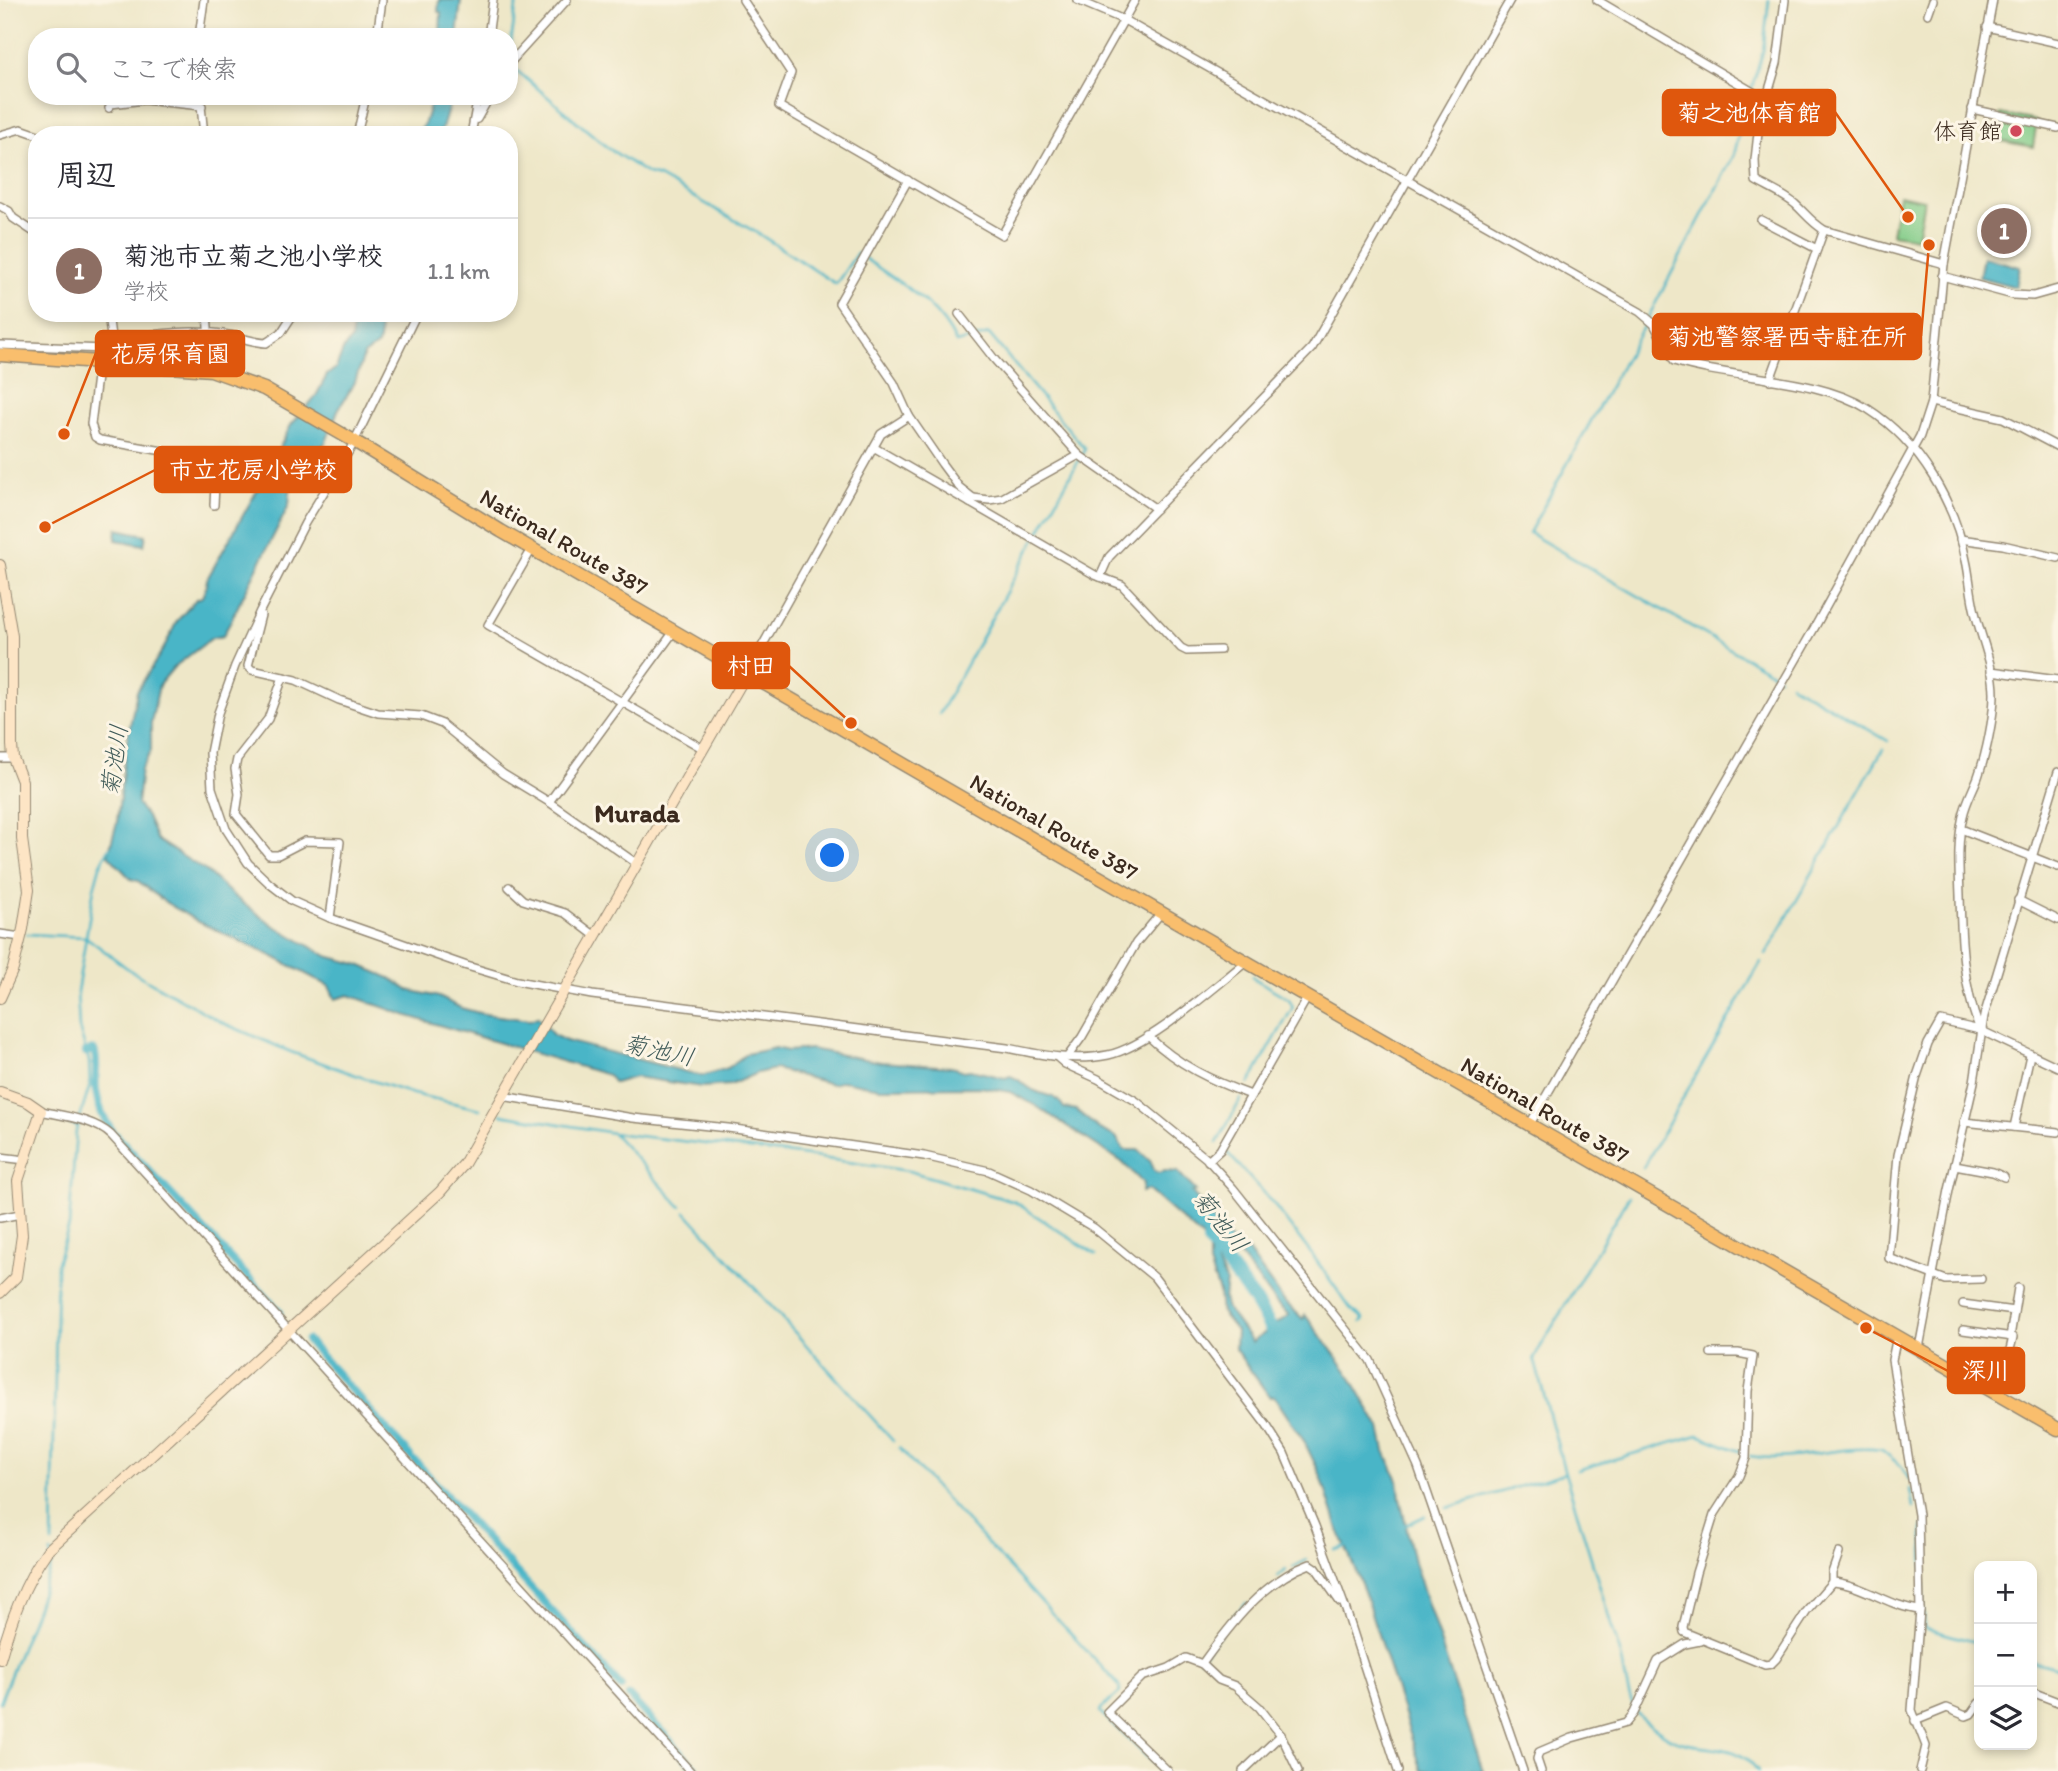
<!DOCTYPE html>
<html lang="ja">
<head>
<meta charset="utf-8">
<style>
	:root { --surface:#fff; --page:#f2f2f3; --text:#2b2b33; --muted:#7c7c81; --line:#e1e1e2; --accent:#db2777 }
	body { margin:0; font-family:Itim,"Klee One",sans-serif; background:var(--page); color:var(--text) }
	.controls { position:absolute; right:21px; bottom:21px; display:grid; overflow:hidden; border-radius:14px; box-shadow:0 4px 10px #0003 }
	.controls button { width:63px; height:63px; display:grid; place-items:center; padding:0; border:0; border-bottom:2px solid var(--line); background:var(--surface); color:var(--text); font:35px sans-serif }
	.you { position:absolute; left:833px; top:856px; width:24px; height:24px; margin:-18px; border:5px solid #fff; border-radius:50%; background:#1a73e8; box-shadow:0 0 0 10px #1a73e833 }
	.badge { display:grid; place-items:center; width:46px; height:46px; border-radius:50%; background:var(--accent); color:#fff; font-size:23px; font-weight:700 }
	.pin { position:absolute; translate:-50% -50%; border:4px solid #fff; box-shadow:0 2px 7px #0006 }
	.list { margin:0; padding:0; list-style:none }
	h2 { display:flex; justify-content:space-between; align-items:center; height:91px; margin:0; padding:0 28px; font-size:30px }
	h2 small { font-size:23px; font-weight:400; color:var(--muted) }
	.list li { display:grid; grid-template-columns:46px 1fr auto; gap:21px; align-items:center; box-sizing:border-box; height:105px; padding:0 28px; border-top:2px solid var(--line) }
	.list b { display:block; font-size:26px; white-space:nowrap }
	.list p { margin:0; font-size:23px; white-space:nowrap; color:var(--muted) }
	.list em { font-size:23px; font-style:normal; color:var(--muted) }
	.icon { flex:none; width:38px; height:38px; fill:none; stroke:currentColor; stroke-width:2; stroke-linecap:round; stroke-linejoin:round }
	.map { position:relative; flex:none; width:2058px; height:1771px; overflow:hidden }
	.search { position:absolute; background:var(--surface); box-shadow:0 4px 10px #0003; left:28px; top:28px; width:490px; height:77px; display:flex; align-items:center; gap:18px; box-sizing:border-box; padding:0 24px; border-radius:28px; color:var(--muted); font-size:26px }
	.panel { position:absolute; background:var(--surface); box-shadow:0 4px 10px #0003; left:28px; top:126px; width:490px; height:196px; border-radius:28px }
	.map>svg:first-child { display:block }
	.green { fill:#83cc89; stroke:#5f7b54; stroke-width:2 }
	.water { fill:#4ab5c7; stroke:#427072; stroke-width:2; fill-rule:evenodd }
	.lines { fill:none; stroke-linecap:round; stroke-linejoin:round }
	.stream { stroke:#4ab5c7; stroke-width:2.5 }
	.canal { stroke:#4ab5c7; stroke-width:8 }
	.river { stroke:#4ab5c7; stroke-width:14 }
	.street-casing { stroke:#948873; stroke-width:10 }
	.secondary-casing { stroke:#948873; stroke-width:12 }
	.highway-casing { stroke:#948873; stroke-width:15 }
	.street { stroke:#fff; stroke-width:7 }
	.secondary { stroke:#fde5c5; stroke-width:10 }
	.highway { stroke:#f9be6d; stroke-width:12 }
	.poi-dot { fill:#d1495b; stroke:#fcf5e5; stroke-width:2.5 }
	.labels { text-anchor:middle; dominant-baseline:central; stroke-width:6; stroke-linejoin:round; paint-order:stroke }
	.poi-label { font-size:23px; fill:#3b2a1e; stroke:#fcf5e5; text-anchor:end }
	.street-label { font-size:23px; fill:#3b2a1e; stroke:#fcf5e5 }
	.water-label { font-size:24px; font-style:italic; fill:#405b59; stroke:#fcf5e5 }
	.quarter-label { font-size:26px; font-weight:bold; fill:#3b2a1e; stroke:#fcf5e5 }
	.leader { fill:none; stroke:#df570d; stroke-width:2.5 }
	.callout-dot { fill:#df570d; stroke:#fcf5e5; stroke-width:2.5 }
	.callout { fill:#df570d; stroke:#df570d; stroke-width:2.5 }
	.callout-label { font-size:24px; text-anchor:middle; font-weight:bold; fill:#fff }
</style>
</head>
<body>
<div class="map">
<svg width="2058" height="1771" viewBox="0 0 2058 1771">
	<rect width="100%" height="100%" fill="#fcf5e5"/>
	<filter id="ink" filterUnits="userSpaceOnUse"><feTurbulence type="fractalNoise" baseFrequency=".0143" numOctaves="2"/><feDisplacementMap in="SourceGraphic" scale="14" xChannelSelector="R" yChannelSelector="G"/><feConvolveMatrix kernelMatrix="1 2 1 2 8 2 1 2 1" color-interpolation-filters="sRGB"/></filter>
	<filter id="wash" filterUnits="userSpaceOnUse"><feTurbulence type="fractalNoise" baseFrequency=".00686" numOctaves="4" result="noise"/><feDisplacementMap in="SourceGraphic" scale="28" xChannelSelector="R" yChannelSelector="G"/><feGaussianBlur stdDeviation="1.57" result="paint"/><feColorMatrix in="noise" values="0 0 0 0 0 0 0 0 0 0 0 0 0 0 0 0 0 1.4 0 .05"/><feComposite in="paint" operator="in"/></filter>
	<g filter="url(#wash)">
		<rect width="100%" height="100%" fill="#eee7c8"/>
		<!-- green -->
		<g class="green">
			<path d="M2000 114 2037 121 2033 147 1995 140Z"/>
			<path d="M1899 195 1924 200 1917 238 1892 234Z"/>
		</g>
		<!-- water -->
		<g class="water">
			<path d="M439 0H461L457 37H440L441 12H438Z"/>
			<path d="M433 96H452L440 135H417L425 122Z"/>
			<path d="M1983 257 2020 267 2016 287 1979 277Z"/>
			<path d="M362 313H377L380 334 378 345 364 355 355 382 338 410 326 442 302 465 291 484 289 505 223 636 212 638 174 667 159 685 151 723V751L141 769 137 804 147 817 157 840 206 871 235 897 273 925 327 956 357 964 392 979 408 990 439 997 461 1008 483 1014 530 1020 538 1017 553 1035 566 1041 702 1076 728 1068 746 1054 775 1048 788 1051 810 1049 881 1062 951 1067 964 1071 970 1070 1005 1078 1010 1076C1020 1079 1026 1087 1035 1091 1050 1098 1055 1093 1064 1108L1076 1110 1099 1129 1116 1137 1124 1150H1138L1151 1162 1154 1170 1158 1173 1164 1171 1178 1172 1196 1191 1192 1192C1203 1206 1231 1249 1248 1251L1283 1300 1303 1319 1305 1315 1347 1371 1380 1428 1385 1451 1398 1480 1400 1498 1414 1562 1483 1771H1422L1364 1591 1336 1523 1321 1476 1304 1441 1274 1396 1270 1397 1235 1349 1236 1331 1221 1312 1219 1292 1209 1264V1248L1205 1240 1148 1190 1142 1192 1143 1183 1122 1162 1033 1104 1010 1092 980 1087 880 1088 843 1081 832 1084 775 1069 757 1073 730 1085 702 1087 635 1077 614 1083 608 1075 405 1015 349 995 335 999 329 986 274 957 199 922 165 902 138 881 131 879 108 855 117 822 126 746 137 691 165 646 177 621 196 599 202 597 206 587 207 579 268 471 291 425 316 396 327 375 336 368 344 348 351 340 353 324ZM1221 1244 1240 1256 1276 1303 1289 1315 1252 1342 1227 1309 1224 1299 1226 1281 1217 1263 1218 1256 1223 1253 1218 1248Z"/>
			<path d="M117 529 146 535 144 545 116 540Z"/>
		</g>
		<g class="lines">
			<!-- stream -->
			<g class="stream">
				<path d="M517 0 509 56 516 70 608 148 648 174 659 177 759 234 836 284 857 253C891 278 939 302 956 343L989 334 1085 449 939 714"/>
				<path d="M1769 0 1763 51 1746 106 1734 155 1643 327 1529 533 1779 677"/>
				<path d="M1791 684 1888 741"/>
				<path d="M27 934 86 937 131 971 223 1023 291 1052 370 1080 413 1094 480 1109"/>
				<path d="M1766 954 1883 749"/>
				<path d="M1249 1084 1293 1007 1289 999 1255 979 1253 976"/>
				<path d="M501 1114 613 1133 800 1155 909 1171 1015 1202 1096 1255"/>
				<path d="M46 1118 78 1126"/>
				<path d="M613 1133 681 1207"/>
				<path d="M1217 1143 1241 1099"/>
				<path d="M1226 1151 1274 1205 1316 1260 1350 1308 1364 1319 1361 1322"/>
				<path d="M1643 1168 1761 962"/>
				<path d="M1629 1196 1534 1358 1565 1473 1621 1656C1626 1676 1626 1696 1638 1714 1642 1720 1649 1724 1655 1728 1663 1734 1673 1741 1684 1743 1712 1750 1738 1743 1758 1771"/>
				<path d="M686 1212 893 1441"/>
				<path d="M899 1448 1120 1687V1692L1101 1709 1100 1712 1162 1771"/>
				<path d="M1750 1456C1794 1464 1837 1444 1882 1450L1901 1466 1909 1479"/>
				<path d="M1577 1470 1698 1435 1742 1452"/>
				<path d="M1910 1489 1913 1507"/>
				<path d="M1447 1508 1565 1473"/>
				<path d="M1406 1525 1425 1516"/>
				<path d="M1923 1526 1924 1628 1979 1643"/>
				<path d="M52 1543 57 1263 69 1226 76 1131 90 1085 89 1061 79 1028 77 992 94 888 100 866 110 847"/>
				<path d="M1335 1550 1347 1546"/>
				<path d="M1293 1567 1307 1560"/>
				<path d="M1278 1577 1285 1570"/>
				<path d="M1231 1619 1246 1603"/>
				<path d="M1200 1659 1224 1628"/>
				<path d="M2032 1661 2058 1668"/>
				<path d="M0 1702 37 1607 51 1565V1553"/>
			</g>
			<!-- canal -->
			<g class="canal">
				<path d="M86 1052 94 1050C99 1063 94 1077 96 1091 98 1103 103 1119 111 1129"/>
				<path d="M116 1135 280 1312"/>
				<path d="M307 1340 410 1456"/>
				<path d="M415 1461 621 1687"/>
				<path d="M629 1696 674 1745"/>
				<path d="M678 1750 698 1771"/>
			</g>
			<!-- river -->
			<path class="river" d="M1209 1241 1253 1298 1279 1342"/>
		</g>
	</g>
	<g filter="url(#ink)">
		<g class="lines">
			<!-- street casing -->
			<g class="street-casing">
				<g id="street">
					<path d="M743 0 791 73 779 106 1002 235 1135 0"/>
					<path d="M1077 0 1124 20 1640 312 1654 324 1674 361C1733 380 1815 376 1868 409 1920 442 1956 504 1967 565 1970 581 1971 596 1975 612 1981 638 1994 666 1994 694 1994 717 1986 755 1978 777 1973 790 1966 802 1963 816 1957 843 1959 868 1960 895 1961 941 1963 987 1980 1030"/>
					<path d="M1597 0 1765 99"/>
					<path d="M1785 0 1777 63 1759 124 1755 160 1756 181C1768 188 1783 194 1795 204 1806 214 1810 221 1824 230L1944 264"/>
					<path d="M1928 14 1933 0"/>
					<path d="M1987 27 2058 43"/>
					<path d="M199 37 204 0"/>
					<path d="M377 37 382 0"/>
					<path d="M488 37 493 0"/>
					<path d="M509 64 567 0"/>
					<path d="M200 96 204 135"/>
					<path d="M109 108 111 104 144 100 202 106"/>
					<path d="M1972 109 2058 128"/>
					<path d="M477 119 490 96"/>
					<path d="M0 135 21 129 38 135"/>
					<path d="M357 135 366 96"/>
					<path d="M471 135 478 96"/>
					<path d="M908 180 839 303 894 383 909 416 942 464 959 487 973 498 970 503"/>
					<path d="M0 206 9 211 13 218 37 234"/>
					<path d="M1761 220 1817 249"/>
					<path d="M1942 276 2013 295 2033 296 2058 289"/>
					<path d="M108 313 112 345"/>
					<path d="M207 313 211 370"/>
					<path d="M417 313 352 446 305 523 260 611 235 666 218 713 210 753 212 788 226 829 248 863 270 884 292 901 330 918 467 966 517 981 592 995 1007 1048C1041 1055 1074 1062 1108 1055 1149 1046 1212 989 1246 962"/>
					<path d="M959 314 995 360 1079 455 1156 509"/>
					<path d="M0 345 105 349C131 332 193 330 223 334 238 336 251 342 266 343L281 333 294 313"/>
					<path d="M99 361 91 424 95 437 100 440 163 451 210 473 215 485 214 505"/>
					<path d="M1770 380 1824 230"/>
					<path d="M1931 402 2003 418 2058 447"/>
					<path d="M875 448 1095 575 1122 585 1181 648 1187 651 1220 650"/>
					<path d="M973 498 989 500 1002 498 1079 455"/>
					<path d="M1960 539 2003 545 2058 558"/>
					<path d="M532 549 488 625 702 748"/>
					<path d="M1100 577 1109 557 1312 348 1510 0"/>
					<path d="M261 615 248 666 252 670 296 680 339 700 378 713 421 716 442 724 503 774 549 802 636 863"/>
					<path d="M1991 671 2058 680"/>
					<path d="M747 673 881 434 909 416"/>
					<path d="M283 677 268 719 237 759 235 769 239 794 236 814 269 855H278L305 841 340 842 330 918"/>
					<path d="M0 758H13"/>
					<path d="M549 802 675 630"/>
					<path d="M1961 829 2058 867"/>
					<path d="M509 887 523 900 565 913 594 935"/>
					<path d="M2018 900 2058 920"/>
					<path d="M0 934 21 937"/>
					<path d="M1148 1036C1178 1065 1212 1081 1251 1095"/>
					<path d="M1068 1056 1082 1037 1136 943 1161 913"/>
					<path d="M1058 1058 1065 1064 1098 1079 1136 1101 1207 1159 1233 1188 1370 1360 1418 1466 1523 1771"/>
					<path d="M502 1096 633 1118 728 1128 924 1156 989 1171 1031 1190 1094 1228 1154 1277 1267 1426 1284 1453 1315 1526 1346 1610 1398 1771"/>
					<path d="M41 1111C63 1116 94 1119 111 1135L690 1771"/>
					<path d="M1964 1122 2058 1132"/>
					<path d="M1530 1124 1816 625 1920 436 1931 402 1944 264 1993 0"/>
					<path d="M2014 1127 2030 1055"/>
					<path d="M0 1157 26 1160"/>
					<path d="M1208 1161 1220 1150 1307 998"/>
					<path d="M1955 1165 1993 1172 2004 1177"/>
					<path d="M0 1218 20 1214"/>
					<path d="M1981 1279 1946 1280 1889 1258 1898 1155 1917 1076 1928 1044 1941 1021 1980 1030 2058 1067"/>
					<path d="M1963 1304 2014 1311"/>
					<path d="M1963 1330 2013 1337 2001 1388 1997 1394"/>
					<path d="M1897 1336 1892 1360 1918 1515 1920 1610 1912 1710 1926 1746 1920 1771"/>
					<path d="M2010 1337 2018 1288"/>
					<path d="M1919 1348 1949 1190 1974 1082 1984 1016 2058 772"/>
					<path d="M1711 1353H1738L1753 1356 1748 1391 1746 1458 1739 1476 1714 1515 1696 1573 1683 1627 1684 1632 1765 1665 1771 1664 1776 1659 1807 1611 1832 1582C1863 1584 1889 1607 1920 1610"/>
					<path d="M1832 1582V1573L1839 1553"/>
					<path d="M1202 1664C1230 1625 1263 1581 1310 1564L1316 1568 1340 1602"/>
					<path d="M2032 1692 2058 1702"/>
					<path d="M1915 1721 1947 1708 1966 1716 1971 1714 1979 1703"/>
					<path d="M1168 1771 1107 1712 1142 1677 1169 1668 1186 1658 1202 1664 1219 1680 1235 1686 1259 1707 1281 1735 1298 1771"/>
					<path d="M1243 1771 1281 1735"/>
					<path d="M1541 1771 1537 1759 1539 1752 1572 1738 1626 1723 1634 1713 1658 1661 1685 1644 1700 1641"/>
				</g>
			</g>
			<!-- secondary casing -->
			<g class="secondary-casing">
				<g id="secondary">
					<path d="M0 565 12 636V745L13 758 22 781V839L29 890 23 929 13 969 0 998"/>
					<path d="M0 1092 28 1102 41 1111 18 1181 22 1235 16 1277 0 1293"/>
					<path d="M0 1659C11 1621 24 1583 47 1551L440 1192 464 1164 747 673"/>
				</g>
			</g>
			<!-- highway casing -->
			<g class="highway-casing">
				<path id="highway" d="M0 355 211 370 264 389 354 441 501 531 960 797 2058 1429"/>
			</g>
			<!-- street -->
			<use href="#street" class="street"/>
			<!-- secondary -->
			<use href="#secondary" class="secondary"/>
			<!-- highway -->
			<use href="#highway" class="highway"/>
		</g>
	</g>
	<!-- markers -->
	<circle class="poi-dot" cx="2016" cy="131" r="7"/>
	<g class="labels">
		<!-- poi labels -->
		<g class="poi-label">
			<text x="2002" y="131">体育館</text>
		</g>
		<!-- street labels -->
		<g class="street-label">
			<text transform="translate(564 542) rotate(30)">National Route 387</text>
			<text transform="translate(1054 827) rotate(30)">National Route 387</text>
			<text transform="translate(1545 1110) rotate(30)">National Route 387</text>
		</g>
		<!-- water labels -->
		<g class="water-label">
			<text transform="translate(114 760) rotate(-82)">菊池川</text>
			<text transform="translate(659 1050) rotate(12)">菊池川</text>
			<text transform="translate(1221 1221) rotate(51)">菊池川</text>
		</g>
		<!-- quarter labels -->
		<g class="quarter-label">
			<text x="637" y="813">Murada</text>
		</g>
	</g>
	<!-- callouts -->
	<path class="leader" d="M1908 217L1835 112M1929 245L1921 336M64 434L96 353M45 527L155 470M851 723L789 666M1866 1328L1948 1371"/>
	<g class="callout-dot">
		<circle cx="1908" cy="217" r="7"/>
		<circle cx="1929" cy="245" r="7"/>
		<circle cx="64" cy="434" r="7"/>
		<circle cx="45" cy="527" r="7"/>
		<circle cx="851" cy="723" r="7"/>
		<circle cx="1866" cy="1328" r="7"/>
	</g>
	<g class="callout">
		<rect x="1663" y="90" width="172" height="45" rx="7"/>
		<rect x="1653" y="314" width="268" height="45" rx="7"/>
		<rect x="96" y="331" width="148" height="45" rx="7"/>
		<rect x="155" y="447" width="196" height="45" rx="7"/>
		<rect x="713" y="643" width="76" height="45" rx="7"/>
		<rect x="1948" y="1348" width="76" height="45" rx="7"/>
	</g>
	<g class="callout-label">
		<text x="1749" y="121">菊之池体育館</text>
		<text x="1787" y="345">菊池警察署西寺駐在所</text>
		<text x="170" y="362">花房保育園</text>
		<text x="253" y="478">市立花房小学校</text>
		<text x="751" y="674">村田</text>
		<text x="1986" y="1379">深川</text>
	</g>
</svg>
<div class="controls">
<button>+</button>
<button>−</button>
<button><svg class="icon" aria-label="layers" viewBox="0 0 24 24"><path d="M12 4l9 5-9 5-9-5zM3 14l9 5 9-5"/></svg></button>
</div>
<div class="you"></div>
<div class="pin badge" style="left:2004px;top:231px;background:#8d6e63">1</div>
<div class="search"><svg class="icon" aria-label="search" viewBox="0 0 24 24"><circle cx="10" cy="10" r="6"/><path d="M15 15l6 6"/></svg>ここで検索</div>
<section class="panel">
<h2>周辺<small></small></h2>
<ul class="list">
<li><span class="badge" style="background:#8d6e63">1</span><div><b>菊池市立菊之池小学校</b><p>学校</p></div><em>1.1 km</em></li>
</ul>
</section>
</div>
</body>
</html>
